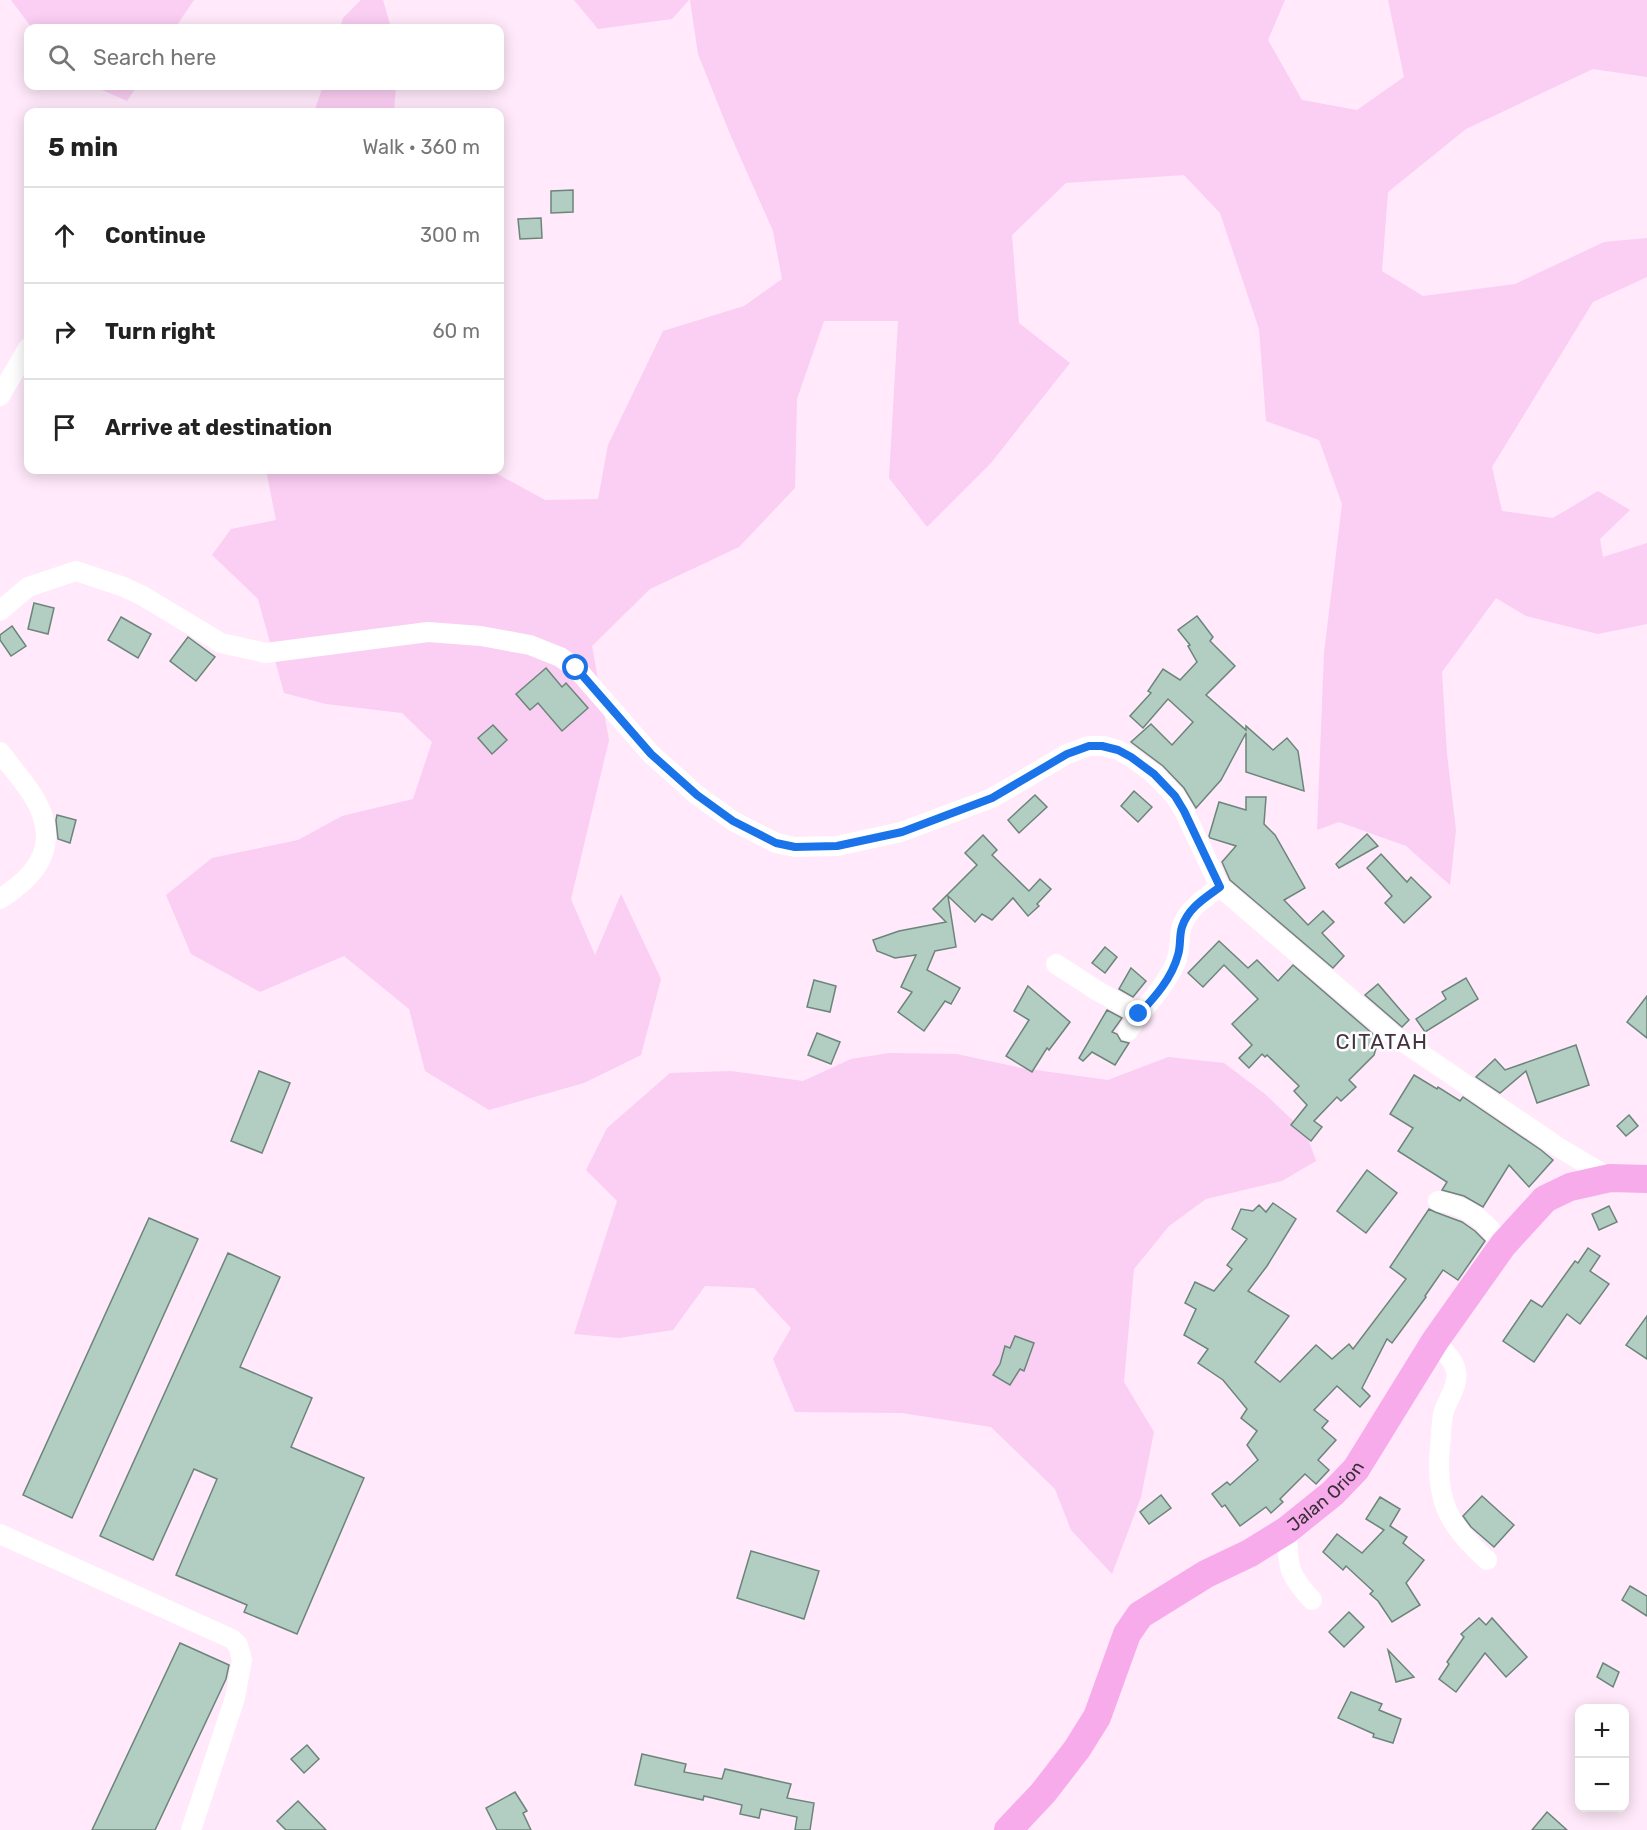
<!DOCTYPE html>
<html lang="en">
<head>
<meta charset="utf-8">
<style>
	:root { --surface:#fff; --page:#f6f6f6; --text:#222; --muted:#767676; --line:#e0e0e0 }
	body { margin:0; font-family:Rubik,sans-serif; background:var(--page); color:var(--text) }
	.controls { position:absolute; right:18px; bottom:18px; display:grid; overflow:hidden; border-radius:12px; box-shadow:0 3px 15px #0003 }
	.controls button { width:54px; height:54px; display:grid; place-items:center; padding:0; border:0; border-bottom:2px solid var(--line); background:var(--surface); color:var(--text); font:30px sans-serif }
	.stop { position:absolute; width:18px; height:18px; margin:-14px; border:4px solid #1a73e8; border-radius:50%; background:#fff }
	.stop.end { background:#1a73e8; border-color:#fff; box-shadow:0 2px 6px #0008 }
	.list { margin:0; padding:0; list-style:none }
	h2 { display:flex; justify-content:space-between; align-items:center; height:78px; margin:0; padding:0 24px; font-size:26px }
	h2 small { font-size:20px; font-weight:400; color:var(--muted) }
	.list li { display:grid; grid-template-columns:39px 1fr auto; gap:18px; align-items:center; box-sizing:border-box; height:96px; padding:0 24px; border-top:2px solid var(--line) }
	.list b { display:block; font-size:22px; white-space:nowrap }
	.list em { font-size:20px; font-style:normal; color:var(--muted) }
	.icon { flex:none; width:33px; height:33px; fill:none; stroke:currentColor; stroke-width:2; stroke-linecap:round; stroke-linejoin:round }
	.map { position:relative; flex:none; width:1647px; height:1830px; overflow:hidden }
	.search { position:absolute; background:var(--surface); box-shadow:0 3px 15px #0003; left:24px; top:24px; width:480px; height:66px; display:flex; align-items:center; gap:15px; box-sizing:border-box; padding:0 21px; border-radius:12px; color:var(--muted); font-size:22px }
	.panel { position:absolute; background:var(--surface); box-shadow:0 3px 15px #0003; left:24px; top:108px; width:480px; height:366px; border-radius:12px }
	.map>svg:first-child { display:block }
	.green { fill:#fbcef3 }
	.building { fill:#b2cdc2; stroke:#6c857b; stroke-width:1.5 }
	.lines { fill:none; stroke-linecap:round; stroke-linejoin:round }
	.minor { stroke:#fff; stroke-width:20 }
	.highway { stroke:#f7abea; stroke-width:28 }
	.route { stroke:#1a73e8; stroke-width:8 }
	.labels { text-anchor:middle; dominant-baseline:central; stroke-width:5; stroke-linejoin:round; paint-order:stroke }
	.street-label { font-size:18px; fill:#393037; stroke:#fefefe }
	.quarter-label { font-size:21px; letter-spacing:1.5px; fill:#433240; stroke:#fefefe }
</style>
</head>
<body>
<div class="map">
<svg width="1647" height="1830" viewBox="0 0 1647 1830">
	<rect width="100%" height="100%" fill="#ffe9fa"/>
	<!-- green -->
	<g class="green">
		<path d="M11 0H194L175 28H32Z"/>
		<path d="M361 0H383L391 28H340L343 18Z"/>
		<path d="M574 0H689L672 19 598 29Z"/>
		<path d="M690 0H1285L1268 40 1302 100 1357 110 1404 77 1388 0H1647V77L1593 69 1466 129 1388 192 1382 271 1423 296 1515 284 1604 242 1647 238V277L1593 302 1492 467 1502 511 1553 518 1598 491 1630 510 1600 539 1603 557 1647 543V624L1598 634 1526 616 1496 598 1442 672 1447 754 1456 830 1450 885 1406 846 1339 822 1317 830 1324 653 1342 504 1319 440 1266 421 1259 329 1220 213 1184 175 1066 183 1012 235 1019 323 1070 363 991 463 927 527 889 478 898 321H824L797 399 795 488 739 547 650 589 592 646 609 740 571 899 595 955 621 894 661 979 641 1055 584 1083 489 1110 425 1071 409 1009 344 956 260 992 191 954 166 895 212 858 298 840 342 816 413 799 432 742 402 713 326 704 284 693 258 599 212 555 231 529 276 520 266 470H490L545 500 598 499 608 445 663 331 744 306 782 279 773 231 730 134 698 54Z"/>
		<path d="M93 86H137L127 101Z"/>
		<path d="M323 86H396L394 112H314Z"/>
		<path d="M889 1053 957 1054 1021 1068 1108 1080 1168 1057 1224 1063 1265 1094 1306 1133 1316 1161 1282 1181 1206 1199 1169 1226 1134 1269 1124 1382 1154 1432 1141 1497 1112 1574 1071 1530 1055 1489 991 1427 902 1413 795 1412 773 1359 791 1328 754 1288 705 1286 673 1330 619 1338 574 1334 617 1201 586 1170 607 1128 670 1073 731 1071 803 1081 851 1059Z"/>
	</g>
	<!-- building -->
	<g class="building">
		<path d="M573 190V212L551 213V191Z"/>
		<path d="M541 218 542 238 520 239 518 219Z"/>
		<path d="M34 603 54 608 48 634 28 629Z"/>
		<path d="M1197 616 1213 637 1210 641 1235 666 1206 695 1246 730V726L1273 750 1287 738 1298 751 1304 791 1246 772V733L1221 780 1196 808 1184 788 1163 766 1131 742 1151 724 1172 745 1193 722 1168 699 1143 728 1130 716 1151 693 1148 691 1163 669 1180 680 1197 662 1188 646 1190 645 1178 630Z"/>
		<path d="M121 617 151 634 138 658 108 640Z"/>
		<path d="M12 626 26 646 11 656 0 640V635Z"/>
		<path d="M188 637 215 657 196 681 170 661Z"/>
		<path d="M546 668 562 687 566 683 588 708 562 731 538 703 530 710 516 694Z"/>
		<path d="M493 725 507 740 492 754 478 738Z"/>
		<path d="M1134 791 1152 807 1138 822 1121 806Z"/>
		<path d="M1035 795 1047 807 1019 833 1008 820Z"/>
		<path d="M1246 797H1266L1264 824 1275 835 1305 888 1284 900 1308 925 1323 911 1334 922 1322 933 1344 956 1333 968 1230 880 1222 862 1236 846 1210 838 1209 836 1219 802 1246 810Z"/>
		<path d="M57 815 76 820 70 843 58 839 56 820Z"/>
		<path d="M1367 834 1378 846 1339 868 1336 864Z"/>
		<path d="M983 835 997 850 992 855 1029 891 1040 879 1051 889 1037 904 1039 906 1028 916 1013 898 992 920 982 914 975 922 948 896 956 947 935 951 927 970 960 988 951 1004 945 1001 924 1031 898 1012 912 992 901 987 916 955 895 958 877 951 873 940 899 931 946 922 933 909 977 865 965 853Z"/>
		<path d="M1381 854 1407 882 1411 877 1431 897 1404 923 1385 903 1392 896 1367 868Z"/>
		<path d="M1219 941 1248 968 1257 960 1278 981 1293 965 1381 1041 1377 1045 1374 1055 1349 1080 1356 1087 1341 1101 1337 1097 1314 1121 1322 1127 1311 1141 1291 1125 1307 1105 1294 1091 1299 1086 1267 1055 1265 1057 1262 1054 1249 1068 1239 1058 1252 1045 1232 1024 1258 999 1224 965 1203 987 1188 973Z"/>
		<path d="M1105 947 1117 957 1105 973 1092 963Z"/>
		<path d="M1131 968 1146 981 1133 997 1119 989Z"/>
		<path d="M1466 978 1478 999 1425 1032 1416 1019 1446 999 1442 992Z"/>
		<path d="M814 980 836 986 830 1012 807 1007Z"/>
		<path d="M1378 984 1409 1020 1402 1027 1365 995Z"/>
		<path d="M1028 986 1070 1022 1049 1050 1047 1048 1032 1072 1006 1056 1029 1020 1014 1011Z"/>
		<path d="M1647 996V1038L1627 1022Z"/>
		<path d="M1107 1010 1122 1018 1112 1032 1117 1034 1121 1041 1129 1043 1115 1065 1092 1052 1083 1061 1079 1058Z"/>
		<path d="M817 1033 840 1042 831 1064 808 1055Z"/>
		<path d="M1576 1045 1589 1085 1537 1103 1526 1071 1500 1093 1476 1077 1495 1059 1505 1070Z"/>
		<path d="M259 1071 290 1083 262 1153 231 1141Z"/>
		<path d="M1414 1075 1437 1089 1438 1087 1460 1101 1463 1097 1541 1150 1553 1160 1529 1187 1509 1165 1483 1207 1464 1196 1442 1190 1447 1182 1398 1151 1413 1128 1390 1114Z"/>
		<path d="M1629 1115 1638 1126 1626 1136 1617 1126Z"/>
		<path d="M1367 1170 1397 1193 1366 1233 1337 1211Z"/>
		<path d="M1273 1203 1296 1219 1267 1266 1248 1291 1289 1316 1255 1362 1280 1382 1316 1345 1332 1359 1349 1344 1353 1349 1406 1279 1390 1267 1429 1209 1435 1212 1462 1222 1475 1231 1485 1241 1458 1280 1443 1270 1425 1296 1426 1297 1392 1343 1387 1339 1362 1388 1370 1396 1360 1407 1337 1386 1314 1410 1328 1421 1322 1428 1336 1440 1318 1460 1329 1470 1316 1484 1305 1474 1280 1499 1283 1502 1271 1513 1266 1507 1240 1526 1225 1505 1222 1507 1212 1494 1227 1482 1230 1485 1258 1460 1247 1445 1257 1431 1241 1418 1247 1409 1223 1380 1198 1363 1208 1349 1184 1335 1196 1309 1185 1303 1195 1282 1214 1291 1232 1269 1227 1265 1247 1239 1232 1229 1241 1209 1253 1211 1259 1205 1266 1212Z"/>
		<path d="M1609 1206 1617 1222 1599 1230 1592 1214Z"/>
		<path d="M149 1218 198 1239 72 1518 23 1495Z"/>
		<path d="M1588 1248 1600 1256 1590 1271 1609 1284 1580 1324 1567 1314 1534 1362 1503 1341 1531 1300 1542 1307 1575 1261 1578 1263Z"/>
		<path d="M228 1253 280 1277 240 1367 312 1398 291 1447 364 1478 297 1634 244 1612 247 1605 176 1575 217 1479 194 1469 153 1560 100 1536Z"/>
		<path d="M1647 1316V1359L1626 1345Z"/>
		<path d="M1015 1336 1034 1343 1024 1371 1020 1369 1010 1385 993 1375 1000 1364 1005 1346 1010 1348Z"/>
		<path d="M1161 1495 1171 1508 1149 1524 1140 1512Z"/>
		<path d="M1482 1496 1514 1525 1494 1547 1471 1527 1463 1516Z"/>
		<path d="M1380 1497 1400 1509 1390 1526 1407 1537 1403 1543 1424 1560 1406 1583 1420 1605 1392 1622 1378 1601 1370 1594 1373 1591 1346 1566 1343 1570 1323 1552 1337 1534 1362 1553 1384 1530 1366 1519Z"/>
		<path d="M751 1551 819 1571 804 1619 737 1598Z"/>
		<path d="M1630 1586 1647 1596V1616L1622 1600Z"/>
		<path d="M1349 1612 1364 1627 1344 1647 1329 1632Z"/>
		<path d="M1479 1618 1486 1625 1492 1618 1527 1657 1506 1677 1485 1653 1456 1692 1439 1679 1449 1664 1447 1662 1464 1637 1461 1634Z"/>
		<path d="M180 1643 229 1665 226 1679 155 1830H92Z"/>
		<path d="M1388 1650 1414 1677 1396 1682Z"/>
		<path d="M1603 1663 1619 1672 1613 1687 1597 1677Z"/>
		<path d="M1351 1692 1382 1704 1379 1710 1401 1719 1393 1743 1373 1737 1374 1734 1338 1718Z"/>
		<path d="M307 1745 319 1759 304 1773 291 1759Z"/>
		<path d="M642 1754 686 1764 684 1772 722 1779 725 1769 791 1784 787 1798 814 1803 810 1830H795L797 1817 761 1809 759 1818 740 1814 742 1805 704 1796 703 1800 635 1785Z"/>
		<path d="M515 1792 527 1811 523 1813 531 1830H497L486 1808Z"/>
		<path d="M298 1801 326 1830H286L277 1821Z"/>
		<path d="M1547 1812 1567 1830H1532Z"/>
	</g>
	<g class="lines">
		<!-- minor -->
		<g class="minor">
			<path d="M0 396 28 348"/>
			<path d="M0 611 28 587 76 571 124 587 143 596 221 643 266 653 428 632 481 636 530 645 560 657 576 668 651 754 697 795 733 821 776 843 795 847 837 846 901 832 992 798 1067 754 1089 746H1103L1118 750 1131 757 1154 774 1175 796 1184 811 1220 887 1393 1035 1558 1147 1610 1178"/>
			<path d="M0 752C14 771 34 792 42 814 56 854 31 879 0 899"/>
			<path d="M1056 964 1096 990 1139 1014"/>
			<path d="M1128 1031C1140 1011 1158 996 1169 975 1173 969 1177 961 1178 954 1180 945 1179 935 1182 926 1189 907 1205 898 1220 887"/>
			<path d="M1438 1201C1469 1207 1485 1220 1503 1245"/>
			<path d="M1435 1341C1442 1349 1454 1360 1456 1371 1459 1387 1446 1400 1443 1415 1441 1425 1441 1437 1440 1447 1435 1500 1448 1525 1487 1560"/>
			<path d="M1287 1530C1288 1566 1287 1573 1312 1600"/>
			<path d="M0 1534 232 1639 238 1645 242 1660 235 1698 191 1830"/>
		</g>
		<!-- highway -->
		<path class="highway" id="s1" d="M1008 1830 1043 1793 1077 1749 1097 1717 1127 1634 1140 1615 1206 1574 1250 1553 1287 1530 1333 1493 1356 1469 1435 1341 1503 1245 1545 1199 1570 1187 1610 1178 1647 1179"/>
	</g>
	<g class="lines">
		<!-- route -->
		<path class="route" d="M576 668 651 754 697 795 733 821 776 843 795 847 837 846 902 832 992 798 1067 754 1089 746H1102L1118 750 1131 757 1154 774 1175 796 1184 811 1220 887C1205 898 1188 908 1182 927 1179 936 1181 946 1178 955 1172 978 1155 997 1139 1014"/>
	</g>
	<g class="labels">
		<!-- street labels -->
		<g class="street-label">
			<text stroke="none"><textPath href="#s1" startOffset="477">Jalan Orion</textPath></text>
		</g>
		<!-- quarter labels -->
		<g class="quarter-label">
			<text x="1382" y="1041">CITATAH</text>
		</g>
	</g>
</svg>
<div class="controls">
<button>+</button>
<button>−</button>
</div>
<div class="stop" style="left:576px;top:668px"></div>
<div class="stop end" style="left:1139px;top:1014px"></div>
<div class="search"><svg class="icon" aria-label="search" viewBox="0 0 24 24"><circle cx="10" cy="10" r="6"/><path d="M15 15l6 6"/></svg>Search here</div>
<section class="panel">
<h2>5 min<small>Walk · 360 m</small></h2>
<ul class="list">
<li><svg class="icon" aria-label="ahead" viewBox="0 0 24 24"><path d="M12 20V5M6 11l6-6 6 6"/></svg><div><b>Continue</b></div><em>300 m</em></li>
<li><svg class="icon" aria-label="right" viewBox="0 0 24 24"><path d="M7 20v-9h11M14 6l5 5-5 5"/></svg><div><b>Turn right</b></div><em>60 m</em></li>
<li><svg class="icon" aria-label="arrive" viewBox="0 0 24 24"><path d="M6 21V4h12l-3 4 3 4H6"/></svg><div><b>Arrive at destination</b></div></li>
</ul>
</section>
</div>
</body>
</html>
